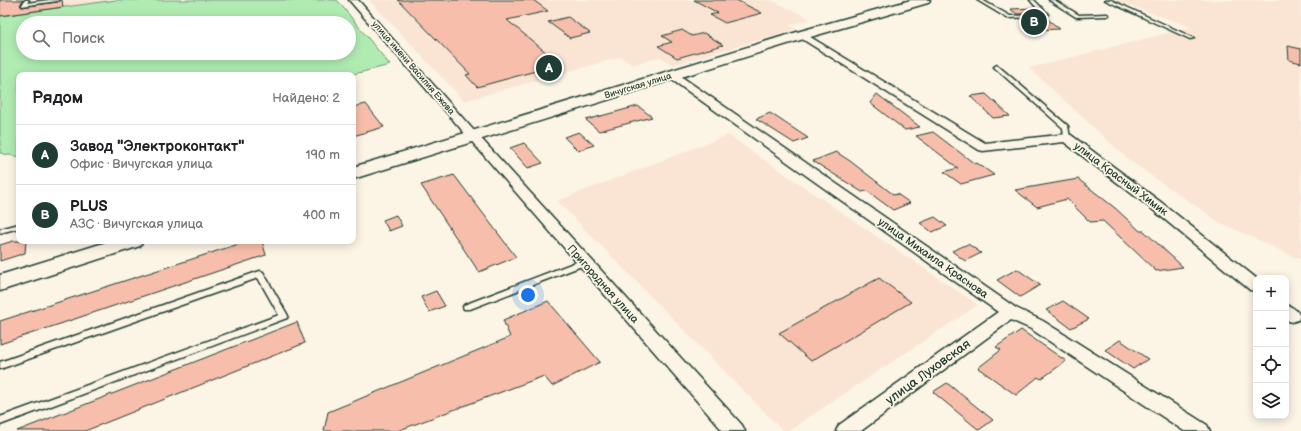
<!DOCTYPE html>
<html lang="ru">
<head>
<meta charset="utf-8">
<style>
	:root { --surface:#fff; --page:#f2f2f2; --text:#202124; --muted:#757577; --line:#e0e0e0; --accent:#1f3d34 }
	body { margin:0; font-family:"Balsamiq Sans",sans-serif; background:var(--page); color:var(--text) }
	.controls { position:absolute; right:12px; bottom:12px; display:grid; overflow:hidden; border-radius:8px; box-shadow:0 2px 10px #0003 }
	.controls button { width:36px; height:36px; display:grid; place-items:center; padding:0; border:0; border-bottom:1px solid var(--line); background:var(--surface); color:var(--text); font:20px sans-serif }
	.you { position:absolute; left:528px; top:295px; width:14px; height:14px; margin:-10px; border:3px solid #fff; border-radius:50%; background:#1a73e8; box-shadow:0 0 0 6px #1a73e833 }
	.badge { display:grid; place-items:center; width:26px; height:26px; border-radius:50%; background:var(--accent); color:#fff; font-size:13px; font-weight:700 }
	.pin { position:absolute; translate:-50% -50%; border:2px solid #fff; box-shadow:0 1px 4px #0006 }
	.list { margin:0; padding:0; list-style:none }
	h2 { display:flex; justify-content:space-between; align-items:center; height:52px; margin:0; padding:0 16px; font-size:17px }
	h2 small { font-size:13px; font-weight:400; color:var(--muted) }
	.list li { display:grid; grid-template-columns:26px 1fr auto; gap:12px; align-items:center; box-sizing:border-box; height:60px; padding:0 16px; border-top:1px solid var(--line) }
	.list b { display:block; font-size:15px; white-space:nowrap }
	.list p { margin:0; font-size:13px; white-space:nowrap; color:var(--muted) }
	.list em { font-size:13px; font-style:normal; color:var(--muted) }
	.icon { flex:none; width:22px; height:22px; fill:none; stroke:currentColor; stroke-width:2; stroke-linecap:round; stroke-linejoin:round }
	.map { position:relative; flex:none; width:1301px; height:431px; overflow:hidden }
	.search { position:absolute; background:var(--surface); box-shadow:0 2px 10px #0003; left:16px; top:16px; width:340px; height:44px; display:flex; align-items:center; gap:10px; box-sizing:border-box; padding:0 14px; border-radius:22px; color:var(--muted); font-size:15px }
	.panel { position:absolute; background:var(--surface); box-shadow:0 2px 10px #0003; left:16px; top:72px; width:340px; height:172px; border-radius:8px }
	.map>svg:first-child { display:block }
	.built { fill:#fae5d4 }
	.green { fill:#b0ecb2; stroke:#689473; fill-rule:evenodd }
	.building { fill:#f7bfab; stroke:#1f3d34 }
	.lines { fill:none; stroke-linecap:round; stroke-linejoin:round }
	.service-casing { stroke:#1f3d34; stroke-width:3 }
	.minor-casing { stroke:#1f3d34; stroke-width:3 }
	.secondary-casing { stroke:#1f3d34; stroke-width:3 }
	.service { fill:#fcf5e5; fill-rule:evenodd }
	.minor { fill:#fcf5e5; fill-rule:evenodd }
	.secondary { fill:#fcf5e5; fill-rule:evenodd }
	.labels { text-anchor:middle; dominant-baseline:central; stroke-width:3.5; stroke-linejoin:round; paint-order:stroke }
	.far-street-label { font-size:9px; fill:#1f3d34; stroke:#fcf5e5 }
	.street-label { font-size:11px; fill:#1f3d34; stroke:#fcf5e5 }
	.near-street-label { font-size:13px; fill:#1f3d34; stroke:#fcf5e5 }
</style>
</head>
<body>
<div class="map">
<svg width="1301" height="431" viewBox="0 0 1301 431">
	<rect width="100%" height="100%" fill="#fcf5e5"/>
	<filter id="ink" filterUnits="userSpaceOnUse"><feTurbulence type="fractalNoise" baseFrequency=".025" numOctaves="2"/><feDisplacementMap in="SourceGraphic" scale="8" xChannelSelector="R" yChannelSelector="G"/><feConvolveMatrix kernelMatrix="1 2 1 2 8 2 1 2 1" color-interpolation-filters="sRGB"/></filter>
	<g filter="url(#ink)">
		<!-- built -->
		<g class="built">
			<path d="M0 0H116L0 16Z"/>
			<path d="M369 0H771L811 19 790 25 796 29 673 65 660 57 632 65 621 57 464 101Z"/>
			<path d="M1114 0H1301V260L1219 222 1130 161 1029 68 1191 27Z"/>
			<path d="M728 135 978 305 788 431H783L557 201Z"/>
		</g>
		<!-- green -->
		<path class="green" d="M116 0H337L390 65 350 75H19V157L0 153V16ZM23 23H349V53H23Z"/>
		<!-- building -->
		<g class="building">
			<path d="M0 0H23L20 5 22 7 57 2 62 0 63 7 0 16Z"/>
			<path d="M398 0H533L548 11 507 20 548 54 552 53 565 63 477 87 466 75 470 74Z"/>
			<path d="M694 0H736L762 13 725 23 710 15 718 13Z"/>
			<path d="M1034 8 1040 14H1017L1010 9Z"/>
			<path d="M568 17 590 33 570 38 548 22Z"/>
			<path d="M1046 18 1060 29 1037 30 1023 19Z"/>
			<path d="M682 30 692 36 704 33 723 45 677 58 658 46 672 42 662 36Z"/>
			<path d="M1288 46 1301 49V63L1289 60Z"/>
			<path d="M877 94 920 127 905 130 870 103Z"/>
			<path d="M986 94 1010 116 993 118 970 96Z"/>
			<path d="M366 104 384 127 353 136V107Z"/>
			<path d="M638 106 652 117 599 131 586 120Z"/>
			<path d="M770 113 808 138 794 143 756 119Z"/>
			<path d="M579 132 594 145 578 151 564 137Z"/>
			<path d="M933 132 975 164 977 163 994 175 961 184 944 172 958 168 916 136Z"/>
			<path d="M524 143 543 163 528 168 510 148Z"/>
			<path d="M836 152 850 161 894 195 897 194 910 203 893 210 867 191 862 192 813 161Z"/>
			<path d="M454 175 516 257 479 272 421 185Z"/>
			<path d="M1078 179 1115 208 1140 231H1144L1183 267 1156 271 1103 221 1090 222 1067 199 1037 207 1015 190Z"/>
			<path d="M396 215 402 226 389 231 383 220Z"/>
			<path d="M935 217 947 226 932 232 920 223Z"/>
			<path d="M13 241H26L25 253 0 261V245Z"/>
			<path d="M248 241H262L266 255 0 344V321Z"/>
			<path d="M968 244 981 253 965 261 952 251Z"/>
			<path d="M1017 269 1040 285 1020 297 997 280Z"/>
			<path d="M879 278 911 302 811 361 779 333Z"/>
			<path d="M436 291 445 306 429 312 421 297Z"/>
			<path d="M548 301 600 362 552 386 544 376 397 431H324L328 412 510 337 503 320Z"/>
			<path d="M1063 301 1089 319 1071 328 1046 310Z"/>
			<path d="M297 322 305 343 85 431H17Z"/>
			<path d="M1021 330 1066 361 1041 379 1038 377 1016 395 978 368 1001 350 996 347Z"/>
			<path d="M1120 340 1148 359 1133 369 1105 350Z"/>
			<path d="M947 383 993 420 979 430 933 392Z"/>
		</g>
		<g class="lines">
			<!-- service casing -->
			<g class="service-casing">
				<g id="service">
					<path d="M25 0H29L27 3 49 0H59L57 1 22 6V5Z"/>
					<path d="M977 0H982L1010 16 1043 15 1030 0H1034L1048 14 1045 17 1007 18Z"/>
					<path d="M1049 0H1054L1079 15 1107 14 1109 15 1107 16 1076 17Z"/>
					<path d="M1105 0H1111L1194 38 1190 39Z"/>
					<path d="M997 65 1068 126 1070 138 1069 139H1065L1064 138 1063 128 995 68 994 67Z"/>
					<path d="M19 224V228L0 233V229Z"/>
					<path d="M584 259 587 260 588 262 587 264 470 309H464L463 307 464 305Z"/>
					<path d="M260 271 263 272 287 314 288 316 287 318 0 425V417L279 315 258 278 0 369V362Z"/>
				</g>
			</g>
			<!-- minor casing -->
			<g class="minor-casing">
				<g id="minor">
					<path d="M349 0H358L476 133 742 425 745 431H723Z"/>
					<path d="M802 32 985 143 1067 134 1071 135 1162 203 1256 278V291L1250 290 1152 209 1064 142 983 151 979 150 799 37 797 35 799 33Z"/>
					<path d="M672 72 676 73 1016 308 1043 321 1207 425 1210 431H1184L1031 329 1011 320 861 431H836L839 425 998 312 668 77 667 75 668 73Z"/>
					<path d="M1286 305C1293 307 1297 310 1300 316L1298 320 1292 322 1286 320Z"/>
				</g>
			</g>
			<!-- secondary casing -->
			<g class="secondary-casing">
				<g id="secondary">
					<path d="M911 0H930L928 3 807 38 353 179V167L797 32Z"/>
					<path d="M110 241H143L140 246 0 291V275Z"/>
				</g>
			</g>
			<!-- service -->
			<use href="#service" class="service"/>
			<!-- minor -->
			<use href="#minor" class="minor"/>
			<!-- secondary -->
			<use href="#secondary" class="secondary"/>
		</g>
	</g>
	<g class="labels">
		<!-- far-street labels -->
		<g class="far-street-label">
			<text transform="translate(413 68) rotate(49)">улица имени Василия Ежова</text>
			<text transform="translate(638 86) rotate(-17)">Вичугская улица</text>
		</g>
		<!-- street labels -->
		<g class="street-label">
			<text transform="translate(1121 179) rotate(37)">улица Красный Химик</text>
			<text transform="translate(933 258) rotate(35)">улица Михаила Краснова</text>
			<text transform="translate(603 284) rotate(48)">Пригородная улица</text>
		</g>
		<!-- near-street labels -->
		<g class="near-street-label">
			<text transform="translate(928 372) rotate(-36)">улица Луховская</text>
		</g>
	</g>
</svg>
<div class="controls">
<button>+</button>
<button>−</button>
<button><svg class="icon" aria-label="locate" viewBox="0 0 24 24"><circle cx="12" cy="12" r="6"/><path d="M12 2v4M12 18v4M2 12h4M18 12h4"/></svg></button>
<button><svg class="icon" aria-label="layers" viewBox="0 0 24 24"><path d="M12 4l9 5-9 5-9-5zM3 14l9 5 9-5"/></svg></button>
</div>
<div class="you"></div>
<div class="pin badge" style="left:549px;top:68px">A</div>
<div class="pin badge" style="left:1034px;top:22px">B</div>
<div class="search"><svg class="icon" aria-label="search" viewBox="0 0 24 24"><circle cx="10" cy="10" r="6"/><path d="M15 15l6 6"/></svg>Поиск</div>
<section class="panel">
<h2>Рядом<small>Найдено: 2</small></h2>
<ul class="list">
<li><span class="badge">A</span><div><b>Завод &quot;Электроконтакт&quot;</b><p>Офис · Вичугская улица</p></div><em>190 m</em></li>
<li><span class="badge">B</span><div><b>PLUS</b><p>АЗС · Вичугская улица</p></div><em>400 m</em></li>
</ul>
</section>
</div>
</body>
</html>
